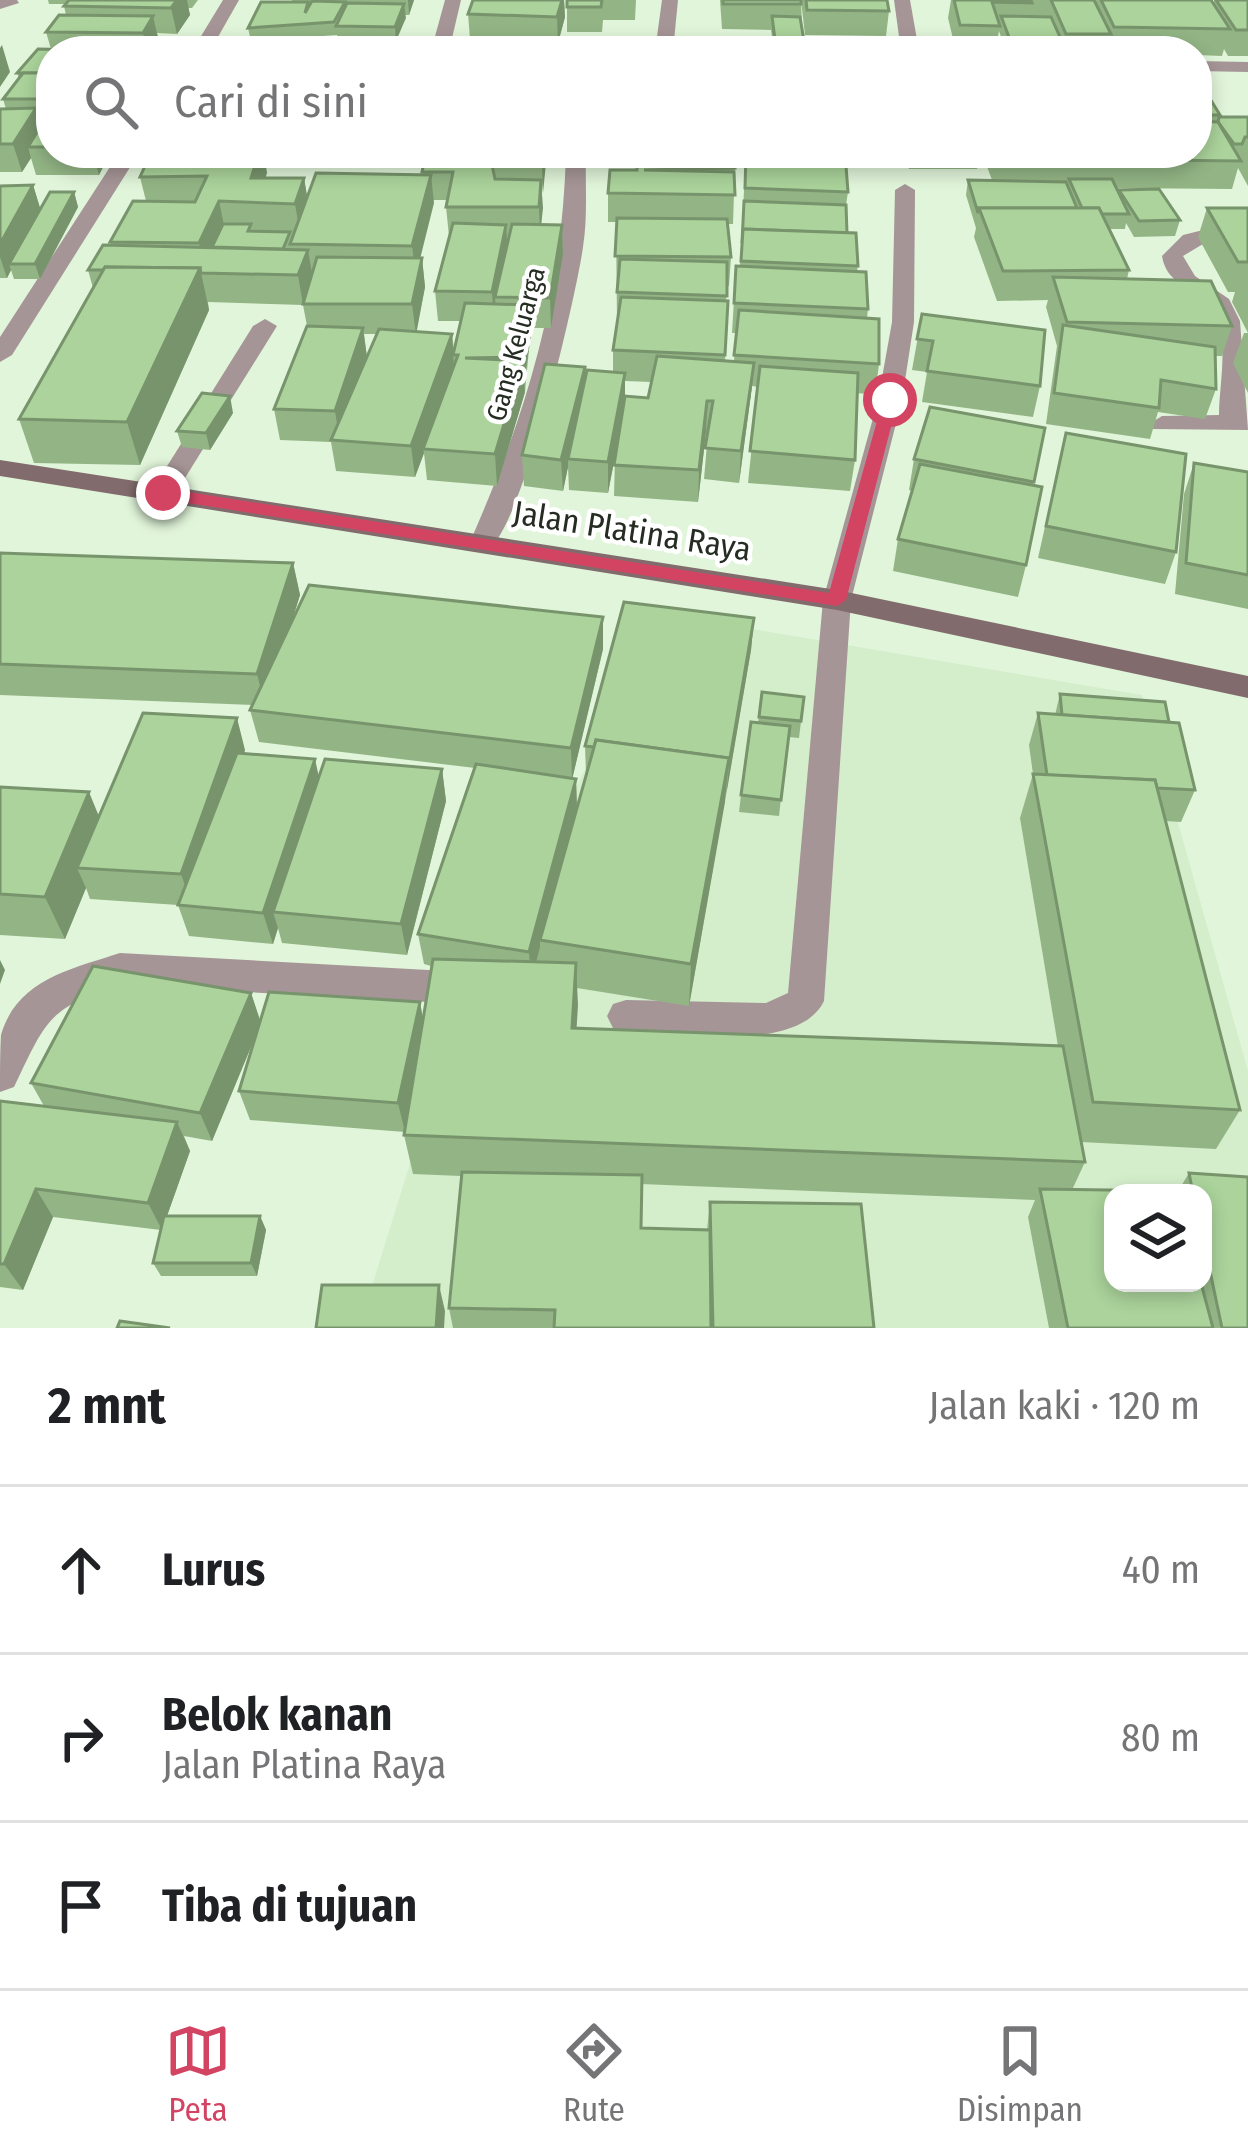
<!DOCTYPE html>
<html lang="id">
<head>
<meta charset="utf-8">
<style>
	:root { --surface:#fff; --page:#f6f6f6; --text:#202124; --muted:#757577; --line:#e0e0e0; --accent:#d34463 }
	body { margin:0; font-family:"Fira Sans Condensed",sans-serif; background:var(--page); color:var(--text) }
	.controls { position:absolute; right:36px; bottom:36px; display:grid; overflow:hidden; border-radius:24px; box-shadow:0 6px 18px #0003 }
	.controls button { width:108px; height:108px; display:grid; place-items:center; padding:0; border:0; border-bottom:3px solid var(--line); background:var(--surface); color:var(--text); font:60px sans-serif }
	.stop { position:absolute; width:36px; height:36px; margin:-27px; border:9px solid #d34463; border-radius:50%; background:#fff }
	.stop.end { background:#d34463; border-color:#fff; box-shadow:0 3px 12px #0008 }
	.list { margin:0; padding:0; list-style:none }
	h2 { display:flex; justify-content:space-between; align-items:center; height:156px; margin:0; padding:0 48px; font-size:51px }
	h2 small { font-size:39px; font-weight:400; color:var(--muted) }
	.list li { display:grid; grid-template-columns:78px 1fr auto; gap:36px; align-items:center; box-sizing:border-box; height:168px; padding:0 48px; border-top:3px solid var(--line) }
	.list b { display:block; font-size:45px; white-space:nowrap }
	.list p { margin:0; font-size:39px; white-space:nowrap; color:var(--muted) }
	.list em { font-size:39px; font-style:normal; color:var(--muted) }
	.icon { flex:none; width:66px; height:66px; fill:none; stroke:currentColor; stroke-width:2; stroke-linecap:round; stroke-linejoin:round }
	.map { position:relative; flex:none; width:1248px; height:1328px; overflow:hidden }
	.search { position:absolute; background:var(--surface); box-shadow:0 6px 18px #0003; left:36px; right:36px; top:36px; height:132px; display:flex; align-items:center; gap:30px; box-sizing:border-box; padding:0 42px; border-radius:48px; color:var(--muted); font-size:45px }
	.sheet { height:660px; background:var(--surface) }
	nav { display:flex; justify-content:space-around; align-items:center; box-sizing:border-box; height:168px; border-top:3px solid var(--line); background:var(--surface); font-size:33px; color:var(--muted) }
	nav a { display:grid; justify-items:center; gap:6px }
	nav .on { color:var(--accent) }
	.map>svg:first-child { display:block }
	.built { fill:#d4edcb; fill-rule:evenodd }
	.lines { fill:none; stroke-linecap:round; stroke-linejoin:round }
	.service { fill:#a69597; fill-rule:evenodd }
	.minor { fill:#a69597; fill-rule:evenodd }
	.secondary { fill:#826b6d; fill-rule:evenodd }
	.wall { fill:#93b585; fill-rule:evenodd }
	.shaded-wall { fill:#78946c }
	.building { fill:#abd39b; stroke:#78946c; stroke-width:3 }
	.route { fill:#d34463 }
	.labels { text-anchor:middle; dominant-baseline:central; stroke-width:9; stroke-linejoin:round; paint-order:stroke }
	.far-street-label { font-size:27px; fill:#252d23; stroke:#fff }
	.street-label { font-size:33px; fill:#252d23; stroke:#fff }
</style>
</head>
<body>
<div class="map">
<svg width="1248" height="1328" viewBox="0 0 1248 1328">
	<rect width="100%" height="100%" fill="#e1f5da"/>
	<!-- built -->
	<path class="built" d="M652 612 1142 695 1248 1071V1328H359L453 1025 627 688ZM1113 1193H1203V1283H1113Z"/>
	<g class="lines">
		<!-- service -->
		<g class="service">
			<path d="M0 0H17L19 3 0 9Z"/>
			<path d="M265 319 277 326 224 411 221 416H203L200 411 253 326Z"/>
			<path d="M190 441 203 449 172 499 163 501 154 499 150 493 181 444Z"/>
			<path d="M837 590 851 600 824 1001C799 1054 676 1033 626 1032L613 1028 607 1016 613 1004 626 1000 766 1003 788 993 823 600Z"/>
		</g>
		<!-- minor -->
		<g class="minor">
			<path d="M223 0H239L210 51H192Z"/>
			<path d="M445 0H461L449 51H431Z"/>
			<path d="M662 0H678L673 51H655Z"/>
			<path d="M894 0H910L919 51H901Z"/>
			<path d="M1197 61 1248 62V72L1197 71Z"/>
			<path d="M119 153H139L12 355 0 362V337Z"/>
			<path d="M566 153H586C585 184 588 216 583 247 577 292 520 543 483 553L469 544C527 413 562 297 566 153Z"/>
			<path d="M905 184 915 190 914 322 902 400 851 600 837 610 823 600 878 400 892 322 895 190Z"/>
			<path d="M1248 219V231L1213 238 1183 256 1195 276 1229 299 1240 321 1248 430 1153 429 1149 424 1162 416 1219 415C1219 384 1230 338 1213 310 1199 287 1167 288 1162 256L1183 235Z"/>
			<path d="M120 953 465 972 478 977 483 988 478 999 465 1004 120 985C47 1008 46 1021 14 1087L0 1092C0 1075 0 1052 1 1035 17 979 72 969 120 953Z"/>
		</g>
		<!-- secondary -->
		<path class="secondary" d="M0 460 837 590 1248 676V698L837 610 0 476Z"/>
	</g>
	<!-- wall -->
	<g class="wall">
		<path d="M48 0H198L192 8H188L190 15 177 34 157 33 159 42 153 51H51V153H110L99 175H36L31 158 22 172H0V109H6L3 99 19 78 17 73 51 49 46 32 66 15 64 6 66 4H49Z"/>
		<path d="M292 0H414L409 15H405L396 41 338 40 337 35 251 41 248 28 292 2Z"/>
		<path d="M473 0H564L565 17 558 43 475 40V51L470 39 468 14Z"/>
		<path d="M567 0H636L635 20H603L602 32H567Z"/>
		<path d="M720 0H801L803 51H774L771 30 722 29Z"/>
		<path d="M801 0H887L889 11 886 36 805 35Z"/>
		<path d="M951 0H1211L1214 3V0H1248V56H1228L1224 49 1222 56 1197 55V51H956L948 18ZM999 31 1005 48 996 47Z"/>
		<path d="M1197 79 1220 115 1219 117H1248V186L1238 168 1232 189 1116 188 1119 193V190L1180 220 1175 236 1134 237 1126 223 1125 229H1109L1129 270 1127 279 1232 326 1222 356H1215L1216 389 1205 419 1158 412 1150 439 1046 424 1057 346 1046 307 1048 300 997 301 974 237 976 228 966 195 968 180H992L982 153H1197Z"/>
		<path d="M151 153H297L291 168H266V178H304L307 197 423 175 422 172 547 153 542 193 541 225H562L563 254 551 328H531L525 392 497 486 427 480 424 453 415 477 336 471 331 442 280 440 274 409 307 326 303 305 208 302 209 310 140 465 34 463 19 419 93 288 88 270 111 245 110 242 146 201 140 177ZM433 200H447L446 207 449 236 435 291 438 321H460L454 350 452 334 416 332 425 287 422 258H420ZM364 334H377L367 357Z"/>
		<path d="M614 153H745V165L735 164 733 224H728L731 257 729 286H727L726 301H728L725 361H734L736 333H732L736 266H740L746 153 848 192 846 205 847 233 858 266 857 271 868 309 867 318 879 364 875 395 857 393 855 460 850 491 748 483 758 387 752 386 739 483 704 479 708 432H706L698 502 614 496 615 457 608 493 569 490 568 467 563 491 524 486 522 455 585 380 613 372V350L617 322 616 222H608V193L637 170V163H614ZM625 381 651 382 648 398 625 397Z"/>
		<path d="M905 153H980L977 169H909Z"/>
		<path d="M33 185 40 209 74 192 78 207 40 279H14L11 270 7 278H0V186Z"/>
		<path d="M1207 208H1248V333L1232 302 1235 292H1228L1198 237Z"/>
		<path d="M922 314 1040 386 1033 417 922 402 927 372 912 370Z"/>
		<path d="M1244 333H1248V393L1233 363Z"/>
		<path d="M233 413 210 450 182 447 177 431Z"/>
		<path d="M1045 428 1033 486 1026 565 1018 597 893 571 898 539 912 491 909 490 914 459Z"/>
		<path d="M1066 433 1176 552 1165 584 1038 558Z"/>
		<path d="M1194 463 1248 472V609L1175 594 1184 494Z"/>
		<path d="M0 553 293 563 300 595 291 624 309 585 603 617V649L572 779H576L577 807 586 774 585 746 624 602 754 618 751 650 689 1006 577 988 576 1028 1058 1046 1020 818 1033 774 1029 745 1038 713 1055 715 1060 694 1165 702 1169 722 1179 723 1195 790 1181 822 1165 821 1240 1110 1216 1149 1081 1142 1085 1162 1072 1190 1176 1191V1193H1113V1283H1203V1193H1177L1189 1173 1248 1177V1328H1049L1028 1217 1035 1200 641 1184V1228L707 1230 710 1202 861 1204 874 1328H453L449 1308 461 1176 413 1174 404 1135 405 1130V1132L250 1120 239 1091 256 1034 212 1141 184 1136 190 1151 167 1216H260L266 1230 257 1276H161L153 1263 161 1230 53 1217 23 1290 0 1287V1101L44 1106 31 1083 93 966 251 993 260 1021 269 992 420 1002 423 1019 431 966 424 964 418 934 475 768 259 742 250 710 253 705 0 695Z"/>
		<path d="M762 692 804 697 799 738 788 737 779 816 739 812 741 795 758 723Z"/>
		<path d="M245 750 244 753 319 776 442 769 446 801 407 955 282 943 278 928 273 944 189 936 178 905 90 899 86 888 65 939 0 935V787L99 817Z"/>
	</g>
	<!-- shaded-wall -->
	<g class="shaded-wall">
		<path d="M177 0H187L190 15 177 34 171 8Z"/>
		<path d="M408 0H414L409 15Z"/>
		<path d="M561 0H564L565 17 558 43 557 17Z"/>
		<path d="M404 4 406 18 396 41 395 27Z"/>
		<path d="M153 16 159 42 153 51H147L143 33Z"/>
		<path d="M2 45 10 72 0 87V48Z"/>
		<path d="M36 108 44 136 28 147 31 158 22 172 13 144Z"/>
		<path d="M93 153H110L99 175Z"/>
		<path d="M259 153H264L267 173 258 202 251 178Z"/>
		<path d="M289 153H297L291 168Z"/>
		<path d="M543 153H547L543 193 542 165Z"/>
		<path d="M431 175 434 203 416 275 412 246Z"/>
		<path d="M304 178 309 207 300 233 295 204Z"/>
		<path d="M541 180 543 208 540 236 539 207Z"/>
		<path d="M33 185 42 214 9 264 11 270 7 278 0 257V244Z"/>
		<path d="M74 192 78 207 40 279 35 264Z"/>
		<path d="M219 201 225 230 206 272 199 243Z"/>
		<path d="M506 225 508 254 495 297 496 313 494 322 492 292Z"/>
		<path d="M562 225 563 254 551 328 550 298Z"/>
		<path d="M308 250 313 279 303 305 298 275Z"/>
		<path d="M422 258 425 287 416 335 412 304Z"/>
		<path d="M200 268 209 310 140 465 127 422Z"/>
		<path d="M530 305 531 335 524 382 525 392 497 486 495 454 522 365Z"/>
		<path d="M363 328 367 358 340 442 335 411Z"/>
		<path d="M452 334 454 368 423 449 424 453 415 477 411 446Z"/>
		<path d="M754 363 751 394 739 483 741 451Z"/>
		<path d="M585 367 586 397 568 459V467L563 491 561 460Z"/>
		<path d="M625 373V403L608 493V462Z"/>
		<path d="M230 396 233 413 210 450 206 433Z"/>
		<path d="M707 401 706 432 698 502 699 470Z"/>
		<path d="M293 563 300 595 265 706 257 674Z"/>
		<path d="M603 617V649L572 780 571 748Z"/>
		<path d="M754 618 751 650 726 796 729 764Z"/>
		<path d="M237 718 245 750 192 906 181 874Z"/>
		<path d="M729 758 725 802 689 1006 691 964Z"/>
		<path d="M315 759 322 791 273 912 278 928 273 944 263 913Z"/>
		<path d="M442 769 446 801 407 955 401 924Z"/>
		<path d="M576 779 577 811 540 940V947L531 982 529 952Z"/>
		<path d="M89 792 107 836 77 868 86 888 65 939 45 897Z"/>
		<path d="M0 960 5 970 0 984Z"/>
		<path d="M576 963 578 1005 574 1069 572 1028Z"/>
		<path d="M251 993 261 1023 212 1141 200 1113Z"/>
		<path d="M420 1002 425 1032 405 1132 398 1103Z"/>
		<path d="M177 1122 190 1151 162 1230 148 1203Z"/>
		<path d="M36 1189 53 1217 23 1290 4 1264Z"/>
		<path d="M260 1216 266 1230 257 1276 251 1263Z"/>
		<path d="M439 1285 445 1311 444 1328H436Z"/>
	</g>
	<!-- building -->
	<g class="building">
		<path d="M69 0H177L171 8 64 6Z"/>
		<path d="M473 0H562L557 17 468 14Z"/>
		<path d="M567 0H602L601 7H567Z"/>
		<rect x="723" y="0" width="78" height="4"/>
		<path d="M806 0H887L889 11 807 10Z"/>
		<path d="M954 0H1031L1032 3 992 2 1000 26 960 25Z"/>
		<path d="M1051 0H1094L1111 34H1066Z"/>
		<path d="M1101 0H1211L1230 29 1114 27Z"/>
		<path d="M1216 0H1248V30H1236Z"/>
		<path d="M312 1 345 2 334 22 248 28 261 2H308L305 13Z"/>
		<path d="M347 3 404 4 395 27 336 26Z"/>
		<path d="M59 15 153 16 143 33 46 32Z"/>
		<path d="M772 16 800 17 804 41 775 40Z"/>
		<path d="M1001 16 1051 17 1064 46 1012 45Z"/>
		<path d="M411 39H475L472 51H407Z"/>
		<path d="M249 47H331L330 51H247Z"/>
		<path d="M959 47 1010 48 1011 51H960Z"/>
		<path d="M38 49 82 50 51 51V73H17Z"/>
		<path d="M1021 49 1095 50 1096 51H1022Z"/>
		<path d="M337 50 401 51H336Z"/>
		<path d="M23 73H51V99H3Z"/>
		<path d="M1197 89H1204L1220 115H1197Z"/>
		<path d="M36 108 13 144H0V109Z"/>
		<path d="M51 109V147H28Z"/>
		<path d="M1219 117H1248V137H1245L1242 144H1234L1218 122Z"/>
		<path d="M1197 121 1218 122 1241 161 1065 159 1063 153H1197Z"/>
		<path d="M151 153H259L251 178H304L295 204 219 201 199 243 110 242 133 201 195 202 207 176 140 177Z"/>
		<path d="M426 153H543L542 165H492L495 179 541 180 539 207H446L453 172H422Z"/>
		<path d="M637 153H734L735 168 644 170 734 172 735 195 608 193 610 170H637Z"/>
		<path d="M746 153H845L848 192 745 188Z"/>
		<path d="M997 153H1057L1060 160 1000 159Z"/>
		<path d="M316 173 431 175 412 246 290 244Z"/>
		<path d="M1069 179H1112L1129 214H1102L1099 208H1082Z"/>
		<path d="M968 180 1066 182 1077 208H979L978 213Z"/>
		<path d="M33 185 0 244V186Z"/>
		<path d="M1159 189 1180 220 1139 221 1119 190Z"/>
		<path d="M50 192H74L35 264H9Z"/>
		<path d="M744 201 846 205 847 233 743 229 742 243Z"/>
		<path d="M979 208H1099L1129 270 1003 271Z"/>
		<path d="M1207 208H1248V262H1238Z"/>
		<path d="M617 218 727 219 731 257 615 256Z"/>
		<path d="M453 223 506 225 492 292 435 291Z"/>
		<path d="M223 224H251L248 231 290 232 283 249 212 247Z"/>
		<path d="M512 224 562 225 550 298 495 297Z"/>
		<path d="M743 229 856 233 858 266 741 261Z"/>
		<path d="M103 245 308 250 298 275 201 273 200 268 105 267 103 270H88Z"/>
		<path d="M317 257 422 258 412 304H303Z"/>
		<path d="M620 259 727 262V296L617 292Z"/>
		<path d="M736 266 866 272 868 309 734 303Z"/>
		<path d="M105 267 200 268 127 422 19 419Z"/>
		<path d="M1053 277 1211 281 1232 326 1067 322Z"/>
		<path d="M621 297 728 301 725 355 613 350Z"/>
		<path d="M465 303 530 305 522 357 465 358 523 361 495 454 423 449 458 355H453Z"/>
		<path d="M739 310 879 319V364L734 355Z"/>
		<path d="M922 314 1045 330 1040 386 927 371 933 341 917 339Z"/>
		<path d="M1063 325 1215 347 1216 389 1161 380 1159 408 1054 393Z"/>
		<path d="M307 326 363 328 335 411 274 409Z"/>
		<path d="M379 329 452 334 411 446 331 440Z"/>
		<path d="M657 356 754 363 741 451 705 448 713 401H707L699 470 614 465 625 396 648 398Z"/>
		<path d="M545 364 585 367 561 460 522 455Z"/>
		<path d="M760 366 858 373 855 460 750 451Z"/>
		<path d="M587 370 625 373 608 462 568 459Z"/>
		<path d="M202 393 230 396 206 433 177 431Z"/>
		<path d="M930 407 1045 428 1034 482 914 459Z"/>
		<path d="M1066 433 1186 454 1176 552 1046 526Z"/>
		<path d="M1194 463 1248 472V575L1186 563Z"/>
		<path d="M920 464 1042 487 1026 565 898 539Z"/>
		<path d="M0 553 293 563 257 674 0 664Z"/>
		<path d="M309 585 603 617 571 748 250 710Z"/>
		<path d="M624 602 754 618 729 764V758L596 740 594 747 585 746Z"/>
		<path d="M762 692 804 697 801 721 759 717Z"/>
		<path d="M1060 694 1165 702 1169 722 1062 715Z"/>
		<path d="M143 713 237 718 181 874 77 868Z"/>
		<path d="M1038 713 1179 723 1195 790 1157 788 1155 780 1047 775Z"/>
		<path d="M751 722 790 726 781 800 741 795Z"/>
		<path d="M596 740 729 758 691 964 540 940Z"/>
		<path d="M237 753 315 759 263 913 178 905Z"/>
		<path d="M325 759 442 769 401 924 273 912Z"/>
		<path d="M476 764 576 779 529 952 418 934Z"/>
		<path d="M1033 774 1155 780 1240 1110 1093 1102Z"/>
		<path d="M0 787 89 792 45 897 0 894Z"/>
		<path d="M433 959 576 963 572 1028 1063 1046 1085 1162 404 1135Z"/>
		<path d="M93 966 251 993 200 1113 31 1083Z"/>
		<path d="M269 992 420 1002 398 1103 239 1091Z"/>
		<path d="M0 1101 177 1122 148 1203 36 1189 4 1264H0Z"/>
		<path d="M462 1172 642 1175 641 1228 710 1230 711 1328H554L555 1310 449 1308Z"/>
		<path d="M1189 1173 1248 1177V1328H1222L1203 1238V1193H1193Z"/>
		<path d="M1040 1189 1176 1191V1193H1113V1283H1201L1213 1328H1068Z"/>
		<path d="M710 1202 861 1204 874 1328H713Z"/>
		<path d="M164 1216H260L251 1263H153Z"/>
		<path d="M322 1285H439L436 1328H316Z"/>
		<path d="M120 1321 170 1328H117Z"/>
	</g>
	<!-- route -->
	<path class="route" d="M884 396 898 400 846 600 837 606 163 499 155 493 163 488 829 593Z"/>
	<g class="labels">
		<!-- far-street labels -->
		<g class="far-street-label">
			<text transform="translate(516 344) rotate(-75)">Gang Keluarga</text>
		</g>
		<!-- street labels -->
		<g class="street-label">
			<text transform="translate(632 531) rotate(9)">Jalan Platina Raya</text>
		</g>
	</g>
</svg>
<div class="controls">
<button><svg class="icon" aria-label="layers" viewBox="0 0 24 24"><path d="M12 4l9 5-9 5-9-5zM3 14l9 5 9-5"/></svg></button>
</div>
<div class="stop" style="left:890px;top:400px"></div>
<div class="stop end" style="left:163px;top:493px"></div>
<div class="search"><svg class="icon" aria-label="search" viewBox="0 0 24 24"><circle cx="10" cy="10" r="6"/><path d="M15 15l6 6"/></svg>Cari di sini</div>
</div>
<section class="sheet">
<h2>2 mnt<small>Jalan kaki · 120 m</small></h2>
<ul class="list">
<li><svg class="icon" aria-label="ahead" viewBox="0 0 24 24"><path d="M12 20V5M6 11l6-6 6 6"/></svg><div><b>Lurus</b></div><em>40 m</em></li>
<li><svg class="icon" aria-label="right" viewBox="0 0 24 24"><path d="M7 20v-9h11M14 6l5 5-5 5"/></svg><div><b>Belok kanan</b><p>Jalan Platina Raya</p></div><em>80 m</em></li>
<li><svg class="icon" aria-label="arrive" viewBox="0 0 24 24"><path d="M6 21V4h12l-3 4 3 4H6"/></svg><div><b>Tiba di tujuan</b></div></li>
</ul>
</section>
<nav>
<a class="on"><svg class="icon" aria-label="map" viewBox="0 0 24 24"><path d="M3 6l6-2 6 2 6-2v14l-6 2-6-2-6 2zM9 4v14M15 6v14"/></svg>Peta</a>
<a><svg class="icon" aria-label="directions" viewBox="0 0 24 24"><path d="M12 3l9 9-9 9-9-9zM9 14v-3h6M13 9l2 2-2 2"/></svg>Rute</a>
<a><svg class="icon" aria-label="saved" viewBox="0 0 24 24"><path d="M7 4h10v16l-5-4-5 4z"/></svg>Disimpan</a>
</nav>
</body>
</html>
